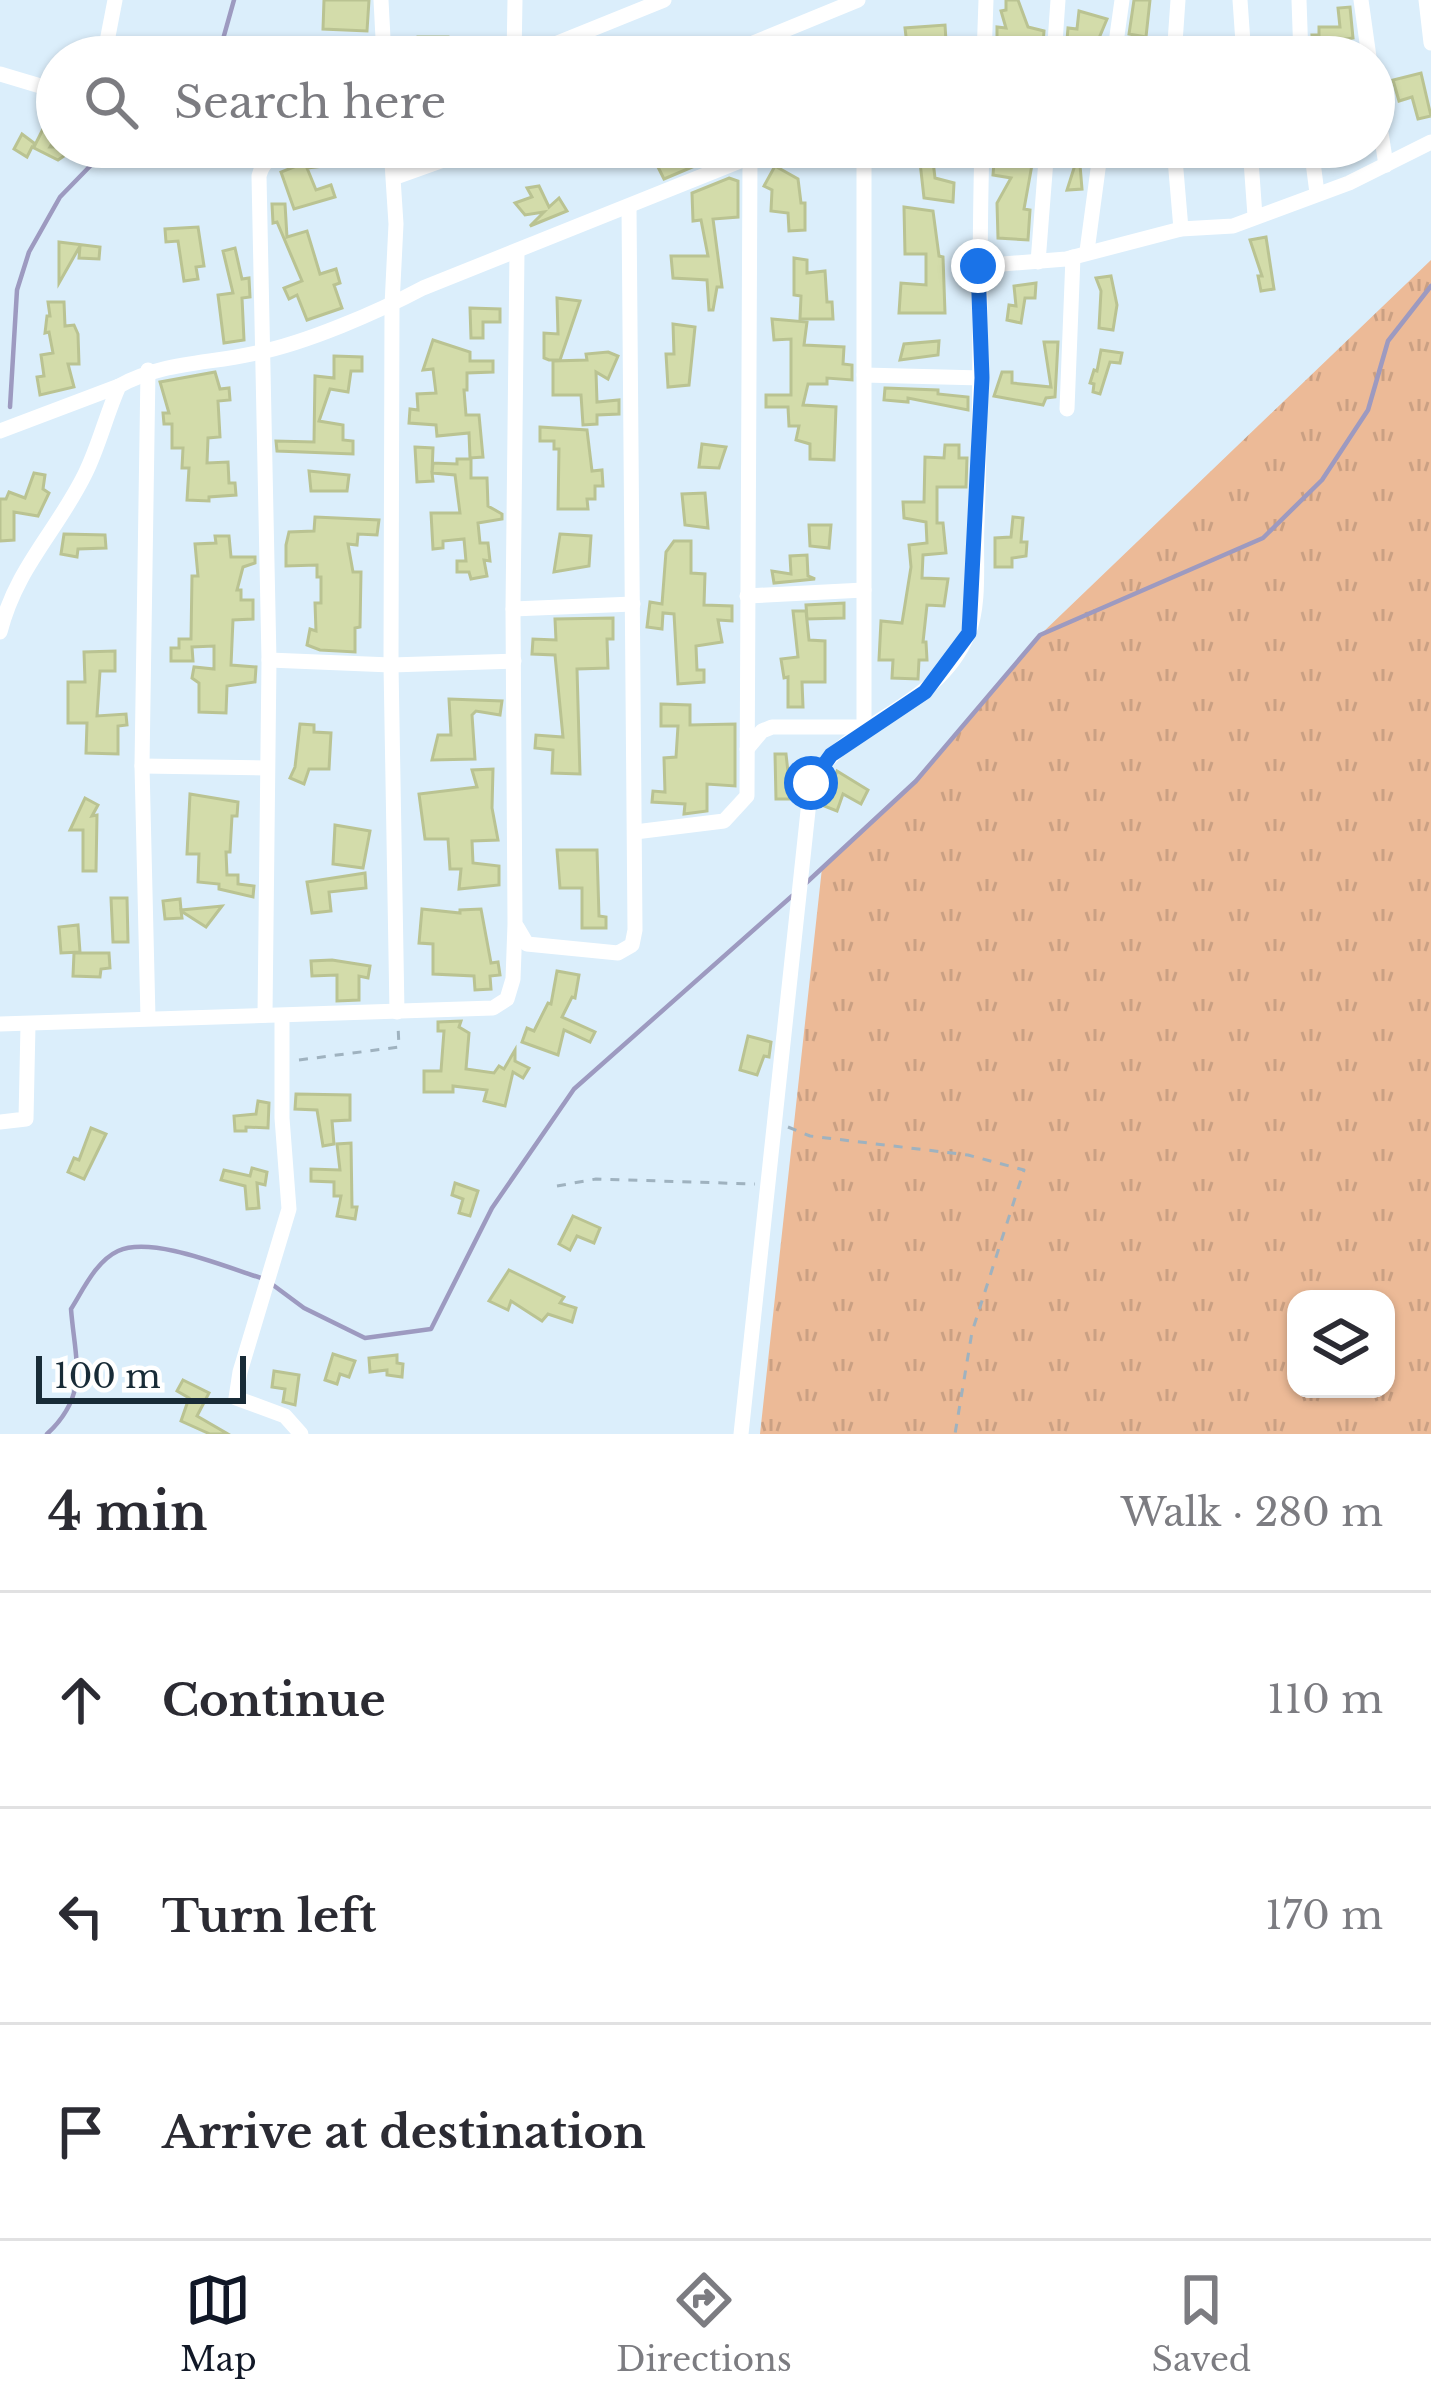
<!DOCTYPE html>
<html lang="en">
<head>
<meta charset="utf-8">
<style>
	:root { --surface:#fff; --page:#f7f7f7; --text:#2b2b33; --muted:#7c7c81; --line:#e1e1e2; --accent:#111827 }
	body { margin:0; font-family:"Libre Baskerville",serif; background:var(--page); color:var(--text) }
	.controls { position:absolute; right:36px; bottom:36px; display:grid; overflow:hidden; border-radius:24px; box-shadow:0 3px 9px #0004 }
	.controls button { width:108px; height:108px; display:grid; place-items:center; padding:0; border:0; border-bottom:3px solid var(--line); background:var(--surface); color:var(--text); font:60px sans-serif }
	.scale { position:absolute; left:36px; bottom:30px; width:210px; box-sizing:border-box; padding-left:12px; border:6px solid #182b37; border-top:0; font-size:33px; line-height:42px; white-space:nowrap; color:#182b37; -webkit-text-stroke:9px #fff; paint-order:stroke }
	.stop { position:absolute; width:36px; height:36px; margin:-27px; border:9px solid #1a73e8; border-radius:50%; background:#fff }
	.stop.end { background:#1a73e8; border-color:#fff; box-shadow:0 3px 12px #0008 }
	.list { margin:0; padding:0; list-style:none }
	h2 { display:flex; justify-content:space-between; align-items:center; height:156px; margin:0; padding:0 48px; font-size:51px }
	h2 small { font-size:39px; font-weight:400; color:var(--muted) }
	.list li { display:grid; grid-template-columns:78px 1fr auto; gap:36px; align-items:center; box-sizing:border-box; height:216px; padding:0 48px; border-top:3px solid var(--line) }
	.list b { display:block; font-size:45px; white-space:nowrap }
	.list em { font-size:39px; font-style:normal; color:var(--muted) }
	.icon { flex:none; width:66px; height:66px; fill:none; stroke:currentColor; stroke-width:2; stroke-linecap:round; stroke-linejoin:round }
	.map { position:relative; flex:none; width:1431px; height:1434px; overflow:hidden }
	.search { position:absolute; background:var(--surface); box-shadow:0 3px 9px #0004; left:36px; right:36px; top:36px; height:132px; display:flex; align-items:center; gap:30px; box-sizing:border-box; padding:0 42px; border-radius:66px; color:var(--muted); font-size:45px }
	.sheet { height:804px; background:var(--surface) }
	nav { display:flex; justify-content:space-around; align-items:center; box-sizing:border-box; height:168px; border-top:3px solid var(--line); background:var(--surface); font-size:33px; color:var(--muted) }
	nav a { display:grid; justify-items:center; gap:6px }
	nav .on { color:var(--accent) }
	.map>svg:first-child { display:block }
	.grass { fill:url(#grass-tufts); fill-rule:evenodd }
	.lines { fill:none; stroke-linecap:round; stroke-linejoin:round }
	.stream { stroke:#9d9ac0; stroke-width:4.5 }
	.building { fill:#d3dcaa; stroke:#bac392; stroke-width:3 }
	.path { stroke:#9fb2bf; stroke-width:3; stroke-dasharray:9 9; stroke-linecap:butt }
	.minor { stroke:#fff; stroke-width:15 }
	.route { stroke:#1a73e8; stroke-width:15 }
</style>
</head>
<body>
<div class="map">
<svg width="1431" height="1434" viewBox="0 0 1431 1434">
	<defs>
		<pattern id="grass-tufts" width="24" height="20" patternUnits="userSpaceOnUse" patternTransform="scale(3)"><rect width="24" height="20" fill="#ecba97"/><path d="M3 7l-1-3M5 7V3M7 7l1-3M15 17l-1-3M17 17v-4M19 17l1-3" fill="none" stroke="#caa083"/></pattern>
	</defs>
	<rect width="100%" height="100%" fill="#dbeefb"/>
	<!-- grass -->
	<path class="grass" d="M1431 260V1434H760L822 868 916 781 1040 635ZM1296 1299H1386V1389H1296Z"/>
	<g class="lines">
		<!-- stream -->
		<g class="stream">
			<path d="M218 57 234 0"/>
			<path d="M10 407 17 290 29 252 60 197 96 160 141 147"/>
			<path d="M805 884 916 781 1040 635 1263 538 1322 480 1368 410 1388 341 1431 286"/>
			<path d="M273 1285 304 1308 365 1338 431 1329 492 1208 574 1089 792 896"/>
			<path d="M47 1434C90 1394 75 1361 71 1309 83 1290 96 1261 118 1251 152 1235 228 1268 264 1279"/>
		</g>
	</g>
	<!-- building -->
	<g class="building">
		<path d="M324 0H369L367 31 323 29Z"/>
		<path d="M1006 0H1018L1028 27 1044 31 1042 57H1010L1011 41 997 42V27L1006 28 1001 11 1006 10Z"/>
		<path d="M1134 0H1150L1146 37 1129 34Z"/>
		<path d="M1350 7 1353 38 1346 39 1347 57H1335V49L1313 48 1312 35H1319V27H1340L1338 8Z"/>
		<path d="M1079 11 1107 19 1099 38 1086 43 1067 40 1068 28 1077 29Z"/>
		<path d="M945 25 947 57H930L929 43 907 45 905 28Z"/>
		<path d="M418 37H448L449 57H418Z"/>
		<path d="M1421 73 1431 116 1418 119 1412 97 1399 101 1393 80Z"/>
		<path d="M46 123 56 127V137L50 147H69L64 156 58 160 32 147 27 157 14 149 22 134 34 143V147Z"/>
		<path d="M344 147 350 163 307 168 316 190 331 185 335 197 294 209 281 172Z"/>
		<path d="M647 147H686L697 165 664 179 650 151 631 163 629 149Z"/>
		<path d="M891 147 922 152V147H937L936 158 943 160 933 161 935 178 954 183 953 202 924 198 920 162 893 163Z"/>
		<path d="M1015 148H1035L1024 209 1030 210 1028 240 998 238 997 203 1011 178 993 175 994 162H1001V151L1015 152Z"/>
		<path d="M1059 148 1089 149 1084 166 1080 165 1082 189 1067 190 1075 165 1058 161Z"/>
		<path d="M775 166 798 179 801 203H805V230L789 231 788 213 771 211 772 190 764 186Z"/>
		<path d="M729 178 738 181V217L713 219 722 287H717L713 310H709L707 280 673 278 671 256H708L701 220 693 221 692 193Z"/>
		<path d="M539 186 549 207 559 198 567 211 530 226 544 212 525 215 515 203 532 197 527 188Z"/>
		<path d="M272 204H285L287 237 307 231 320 274 336 269 340 283 334 285 342 308 307 320 297 295 289 299 284 288 302 281 277 222 273 223Z"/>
		<path d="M904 207 933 211 939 256 943 257 945 313H899L901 283 926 285V254H905Z"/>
		<path d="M198 227 204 266 196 267 198 279 184 281 178 241 166 242 165 229Z"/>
		<path d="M1266 237 1274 289 1261 291 1258 276H1262L1250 240Z"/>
		<path d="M59 242 100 247 99 259 79 258 80 246 59 283Z"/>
		<path d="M235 248 242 279 249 278 250 297 242 298 244 340 224 343 218 295 233 293 223 251Z"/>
		<path d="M794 258 807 260V273L825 271 827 302H832L833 319H800L801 296 794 295Z"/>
		<path d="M1111 276 1117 305 1113 330 1099 328 1101 291 1096 278Z"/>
		<path d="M1036 283 1035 298H1025L1021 323 1007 320 1009 305 1016 306 1014 286Z"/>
		<path d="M557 298 580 301 560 360H549L544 358V333L558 334Z"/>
		<path d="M48 302H64L65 326 74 325 78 334 79 364H68L74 387 40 395 37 377 44 376 41 355 53 353 49 332 45 333 47 316H50Z"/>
		<path d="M470 308 500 309V322H483V338H471Z"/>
		<path d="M772 319 807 322 804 345 844 347 843 364 852 365V380L827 378V384H808L803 405 836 407 834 460 810 459V444L796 440 799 426H789L788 407H766V395H791V339L774 340Z"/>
		<path d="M673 324 695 327 689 385 668 387 666 354H674Z"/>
		<path d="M433 340 470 352V361H493V372L467 373V390H464L466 415H479L483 457 470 458 469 433 437 436 436 425 409 423 410 409 418 410 417 394 436 393 433 369 423 370Z"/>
		<path d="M939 341 938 355 900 360 904 344Z"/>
		<path d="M1044 342H1058L1055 397 1046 398 1043 405 994 396 1002 372H1012V383L1051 387Z"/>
		<path d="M1101 350 1122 353 1120 363 1110 362 1100 394 1093 392 1094 384 1090 383 1094 370 1097 371Z"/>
		<path d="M608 352 618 356 608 379 596 372 597 402 619 400V414L597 415V424L583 425 581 395H553V361L587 360 586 354Z"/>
		<path d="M334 356 362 357V371H351L348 392 330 389 319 421 343 425V440L353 441V454L277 451 276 441 314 442 315 376 334 378Z"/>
		<path d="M215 372 220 389 229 388 230 400 218 401 220 437 208 438 207 463 228 462 229 483H235L236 495 209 497V501L187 500 189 468H182L183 448H172V424H164L163 413H169L160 382Z"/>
		<path d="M885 388 938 390V394L968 397V410L908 398V402L884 400Z"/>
		<path d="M540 427 587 430 592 471 602 470 603 486H595V499H587L588 509H558L559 449H554V441H540Z"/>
		<path d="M702 444 726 447 719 468 699 467Z"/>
		<path d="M945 445H959V458H967L966 487H937V523H943L946 553 923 555 922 578 948 579 944 606 927 605 923 642H926L927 660H919L918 679 892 678 893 660H879L881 621 902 623 911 567 909 545 927 543 926 522 904 518 903 502H924L925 457 944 458Z"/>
		<path d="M415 447 433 448 432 473 433 463 457 464V459H471V478H487L488 506 502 514V519L478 523 480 543H488L490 561 484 560 487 576 471 579 469 572H457V561H466L464 539 443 541V548L433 549 431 513H460L455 475 432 473 433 481 417 482Z"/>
		<path d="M309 471 349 475 347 491H311Z"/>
		<path d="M34 473 45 475 43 489 49 493 38 516 14 512V540L0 541V499H6L9 492 25 498Z"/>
		<path d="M705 493 708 528 685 525 682 494Z"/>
		<path d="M315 517 379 520 377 535 358 534 357 545 348 544 353 572H361L360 627 355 628V652L320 650 307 645 310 629 316 631 315 603H321V577H317V565L286 566V545L289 532 314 531Z"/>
		<path d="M1013 517 1023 518 1021 542H1027L1026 556 1012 558V567H995V538L1011 537Z"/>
		<path d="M809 525H831L829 548 810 546Z"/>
		<path d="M64 534 105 535 106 548 78 549 77 557 61 554Z"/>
		<path d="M560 534 591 536 589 566 554 572Z"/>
		<path d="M215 536H229L231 557H255V563L243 567 237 590H241V600H253V619L233 620 231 665 256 667 255 682 227 686 226 713 199 712V683L192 678 194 667 214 669V646L192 647 193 661H171V648H179V639H191L192 576H198L195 544 216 543Z"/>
		<path d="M674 541H691V573L705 574 704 605 732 606V621L718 620 722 642 696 646 697 670H704V682L678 684 674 614 663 613 662 629 647 627 650 602 662 604 666 552Z"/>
		<path d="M807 555 808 576 815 579 774 583 772 571 791 574 790 556Z"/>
		<path d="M844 603V618L807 619 806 605Z"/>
		<path d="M793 611H806L809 640 825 641V682H802L803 707H788V677L784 678 781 659 798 657Z"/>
		<path d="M613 618V639H607L608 668 577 669 580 774 552 773 553 750 535 748 536 735 563 737 555 655 532 654 533 639 556 640 555 619Z"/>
		<path d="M115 651V671H100L97 716 126 714 127 725 118 726V754L86 753 87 723H68V682H85L84 652Z"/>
		<path d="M449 699 502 701 500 715 476 711 472 715 475 759 432 760 438 735H451Z"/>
		<path d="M661 704 690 705V725L735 724V786L707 784V811L684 814 685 804 652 802 653 791 665 792 664 758 676 757 678 726H661Z"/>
		<path d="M300 724 314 725V732L331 733 329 769H309L304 784 290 778 295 767Z"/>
		<path d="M775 754H786L791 799H776Z"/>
		<path d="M493 769 492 808 498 840 472 841 473 863 499 866V885L459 889 461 869H450L448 839H425L419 794 477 787 472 770Z"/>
		<path d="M837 771 868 790 861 804 843 794 837 811 824 806Z"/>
		<path d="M190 794 238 802 237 816H232L230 852H226L227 875H238V884L254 886 253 897 219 889V884L198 882 199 854H187Z"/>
		<path d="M85 798 98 805 92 816 97 815 96 871H83V830H70Z"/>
		<path d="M335 825 370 831 363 868 333 864Z"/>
		<path d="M557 850H597L599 916 606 917V928H582V888H560Z"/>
		<path d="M365 873 366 888 329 892 331 911 312 913 307 882Z"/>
		<path d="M111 898H127L128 942H113Z"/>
		<path d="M180 899 181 910 222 906 206 927 181 911 182 918 165 919 163 901Z"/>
		<path d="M422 909 460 913V910L481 909 491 963 498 962 500 975 490 976 491 989 475 990 474 976 433 974V944L419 943Z"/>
		<path d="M78 925 80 952 61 953 59 927Z"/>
		<path d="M74 953H109L110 968 101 969 100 977 73 976Z"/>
		<path d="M332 960 370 966 368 978 359 976V1000L337 1001V975L312 976 311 961Z"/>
		<path d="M557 971 579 975 575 998 572 997 562 1017 595 1032 590 1042 564 1030 558 1055 522 1042 527 1028 534 1031 548 1003 551 1004Z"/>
		<path d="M461 1021 459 1027 469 1033 466 1069 494 1073 499 1066 504 1069 515 1050V1061L529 1068 523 1078 513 1072 505 1106 484 1101 487 1090 453 1086V1092H424V1071H441L444 1031H438V1022Z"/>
		<path d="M748 1036 771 1042 769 1057 764 1056 757 1075 740 1070Z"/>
		<path d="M296 1094 350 1095V1120L332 1121 334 1144 323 1146 317 1110 295 1109Z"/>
		<path d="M258 1101 269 1103 268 1128 246 1127V1131H235L234 1116 256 1114Z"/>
		<path d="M91 1128 106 1134 84 1179 68 1172 74 1158 79 1160Z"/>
		<path d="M351 1143 352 1207H357L355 1219 337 1216 341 1196H334V1182L311 1181V1169L340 1170 337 1144Z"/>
		<path d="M252 1168 267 1172 265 1185 257 1183 259 1208 247 1209 245 1186 221 1180 224 1170 250 1176Z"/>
		<path d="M455 1183 478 1191 470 1216 459 1213 463 1199 452 1195Z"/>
		<path d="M573 1216 600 1228 594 1243 577 1236 570 1250 559 1244Z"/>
		<path d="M509 1270 564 1297 560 1303 576 1308 572 1322 548 1314 542 1321 511 1301 508 1310 489 1301Z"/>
		<path d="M333 1354 355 1361 349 1377 340 1374 337 1384 325 1380Z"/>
		<path d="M397 1355V1363L403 1364 402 1377 387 1375V1370L370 1372 369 1358Z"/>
		<path d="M274 1371 299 1375 295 1405 283 1402 285 1389 272 1387Z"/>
		<path d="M183 1380 209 1393 197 1416 228 1434H210L181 1421 189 1398 177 1391Z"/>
	</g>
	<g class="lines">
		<!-- path -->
		<g class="path">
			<path d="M299 1060 399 1047 398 1025"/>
			<path d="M788 1127 810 1136 968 1155 1024 1170 972 1332 955 1434"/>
			<path d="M557 1186 596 1179 755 1184"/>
		</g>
		<!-- minor -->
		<g class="minor">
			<path d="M381 0 384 57"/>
			<path d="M1240 0 1244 57"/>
			<path d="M1299 0 1301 57"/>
			<path d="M1361 0 1369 57"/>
			<path d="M1426 0 1431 43"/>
			<path d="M104 57 115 0"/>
			<path d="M514 57 515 0"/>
			<path d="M523 57 664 0"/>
			<path d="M719 57 858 0"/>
			<path d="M984 57 986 0"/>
			<path d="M1054 57 1058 0"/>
			<path d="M1114 57 1122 0"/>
			<path d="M1174 57 1178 0"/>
			<path d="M0 74 57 91"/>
			<path d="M1374 88 1386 165"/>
			<path d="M391 147 396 224 392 305 391 665 397 1012"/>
			<path d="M1174 147 1181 229"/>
			<path d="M1250 147 1255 216"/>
			<path d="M1311 147 1317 193"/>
			<path d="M396 177 480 147"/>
			<path d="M1087 251 1101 147"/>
			<path d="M1038 262 1047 147"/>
			<path d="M978 266 1066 259 1181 229 1233 226 1349 183 1431 142"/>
			<path d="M148 370 142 766 148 1018"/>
			<path d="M864 375 982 378"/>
			<path d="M1067 409 1073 257"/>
			<path d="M0 431 119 386"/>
			<path d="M747 596 864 590"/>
			<path d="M513 609 633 604"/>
			<path d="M0 632C16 568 57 531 85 474 99 446 106 415 119 386 162 362 208 364 256 353 306 343 378 312 423 288L775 147"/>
			<path d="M269 660 391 665 514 661"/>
			<path d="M864 731V147"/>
			<path d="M747 749 762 731 772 727H863"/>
			<path d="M142 766 267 768"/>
			<path d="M635 832 724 821 747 796 750 158"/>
			<path d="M517 927 527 944 618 953 632 945 635 930 629 206"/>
			<path d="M265 1015 269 660 259 176C264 155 283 153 302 147"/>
			<path d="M282 1016V1118L289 1209 240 1372 236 1398 285 1416 301 1434"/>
			<path d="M0 1024 493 1008 507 999 513 979 515 924 513 609 517 251"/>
			<path d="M0 1122 26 1119 28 1025"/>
			<path d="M741 1434 811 783C848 718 937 710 968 634 981 603 975 557 977 524 982 398 978 273 982 147"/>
		</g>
	</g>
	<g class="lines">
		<!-- route -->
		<path class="route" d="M811 783 831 755 925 692 969 633 982 378 978 266"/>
	</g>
</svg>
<div class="controls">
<button><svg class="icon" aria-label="layers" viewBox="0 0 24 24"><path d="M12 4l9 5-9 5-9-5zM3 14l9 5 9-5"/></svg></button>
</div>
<div class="scale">100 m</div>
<div class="stop" style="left:811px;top:783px"></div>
<div class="stop end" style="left:978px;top:266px"></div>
<div class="search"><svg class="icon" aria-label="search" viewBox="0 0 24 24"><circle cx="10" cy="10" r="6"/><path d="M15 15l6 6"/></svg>Search here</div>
</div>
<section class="sheet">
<h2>4 min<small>Walk · 280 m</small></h2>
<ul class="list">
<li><svg class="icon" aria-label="ahead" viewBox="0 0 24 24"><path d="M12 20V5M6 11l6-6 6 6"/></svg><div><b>Continue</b></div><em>110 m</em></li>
<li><svg class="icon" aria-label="left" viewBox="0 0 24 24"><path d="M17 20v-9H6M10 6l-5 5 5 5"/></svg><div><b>Turn left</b></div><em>170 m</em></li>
<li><svg class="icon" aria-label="arrive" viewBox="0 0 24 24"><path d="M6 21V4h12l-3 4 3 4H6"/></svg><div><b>Arrive at destination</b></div></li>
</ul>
</section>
<nav>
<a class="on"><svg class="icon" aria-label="map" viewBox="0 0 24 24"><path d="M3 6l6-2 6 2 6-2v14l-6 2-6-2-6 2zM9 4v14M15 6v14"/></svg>Map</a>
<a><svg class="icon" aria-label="directions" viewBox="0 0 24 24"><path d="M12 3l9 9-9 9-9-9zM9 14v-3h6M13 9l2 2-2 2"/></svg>Directions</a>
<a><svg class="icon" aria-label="saved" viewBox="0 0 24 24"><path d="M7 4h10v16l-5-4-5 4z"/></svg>Saved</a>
</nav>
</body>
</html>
